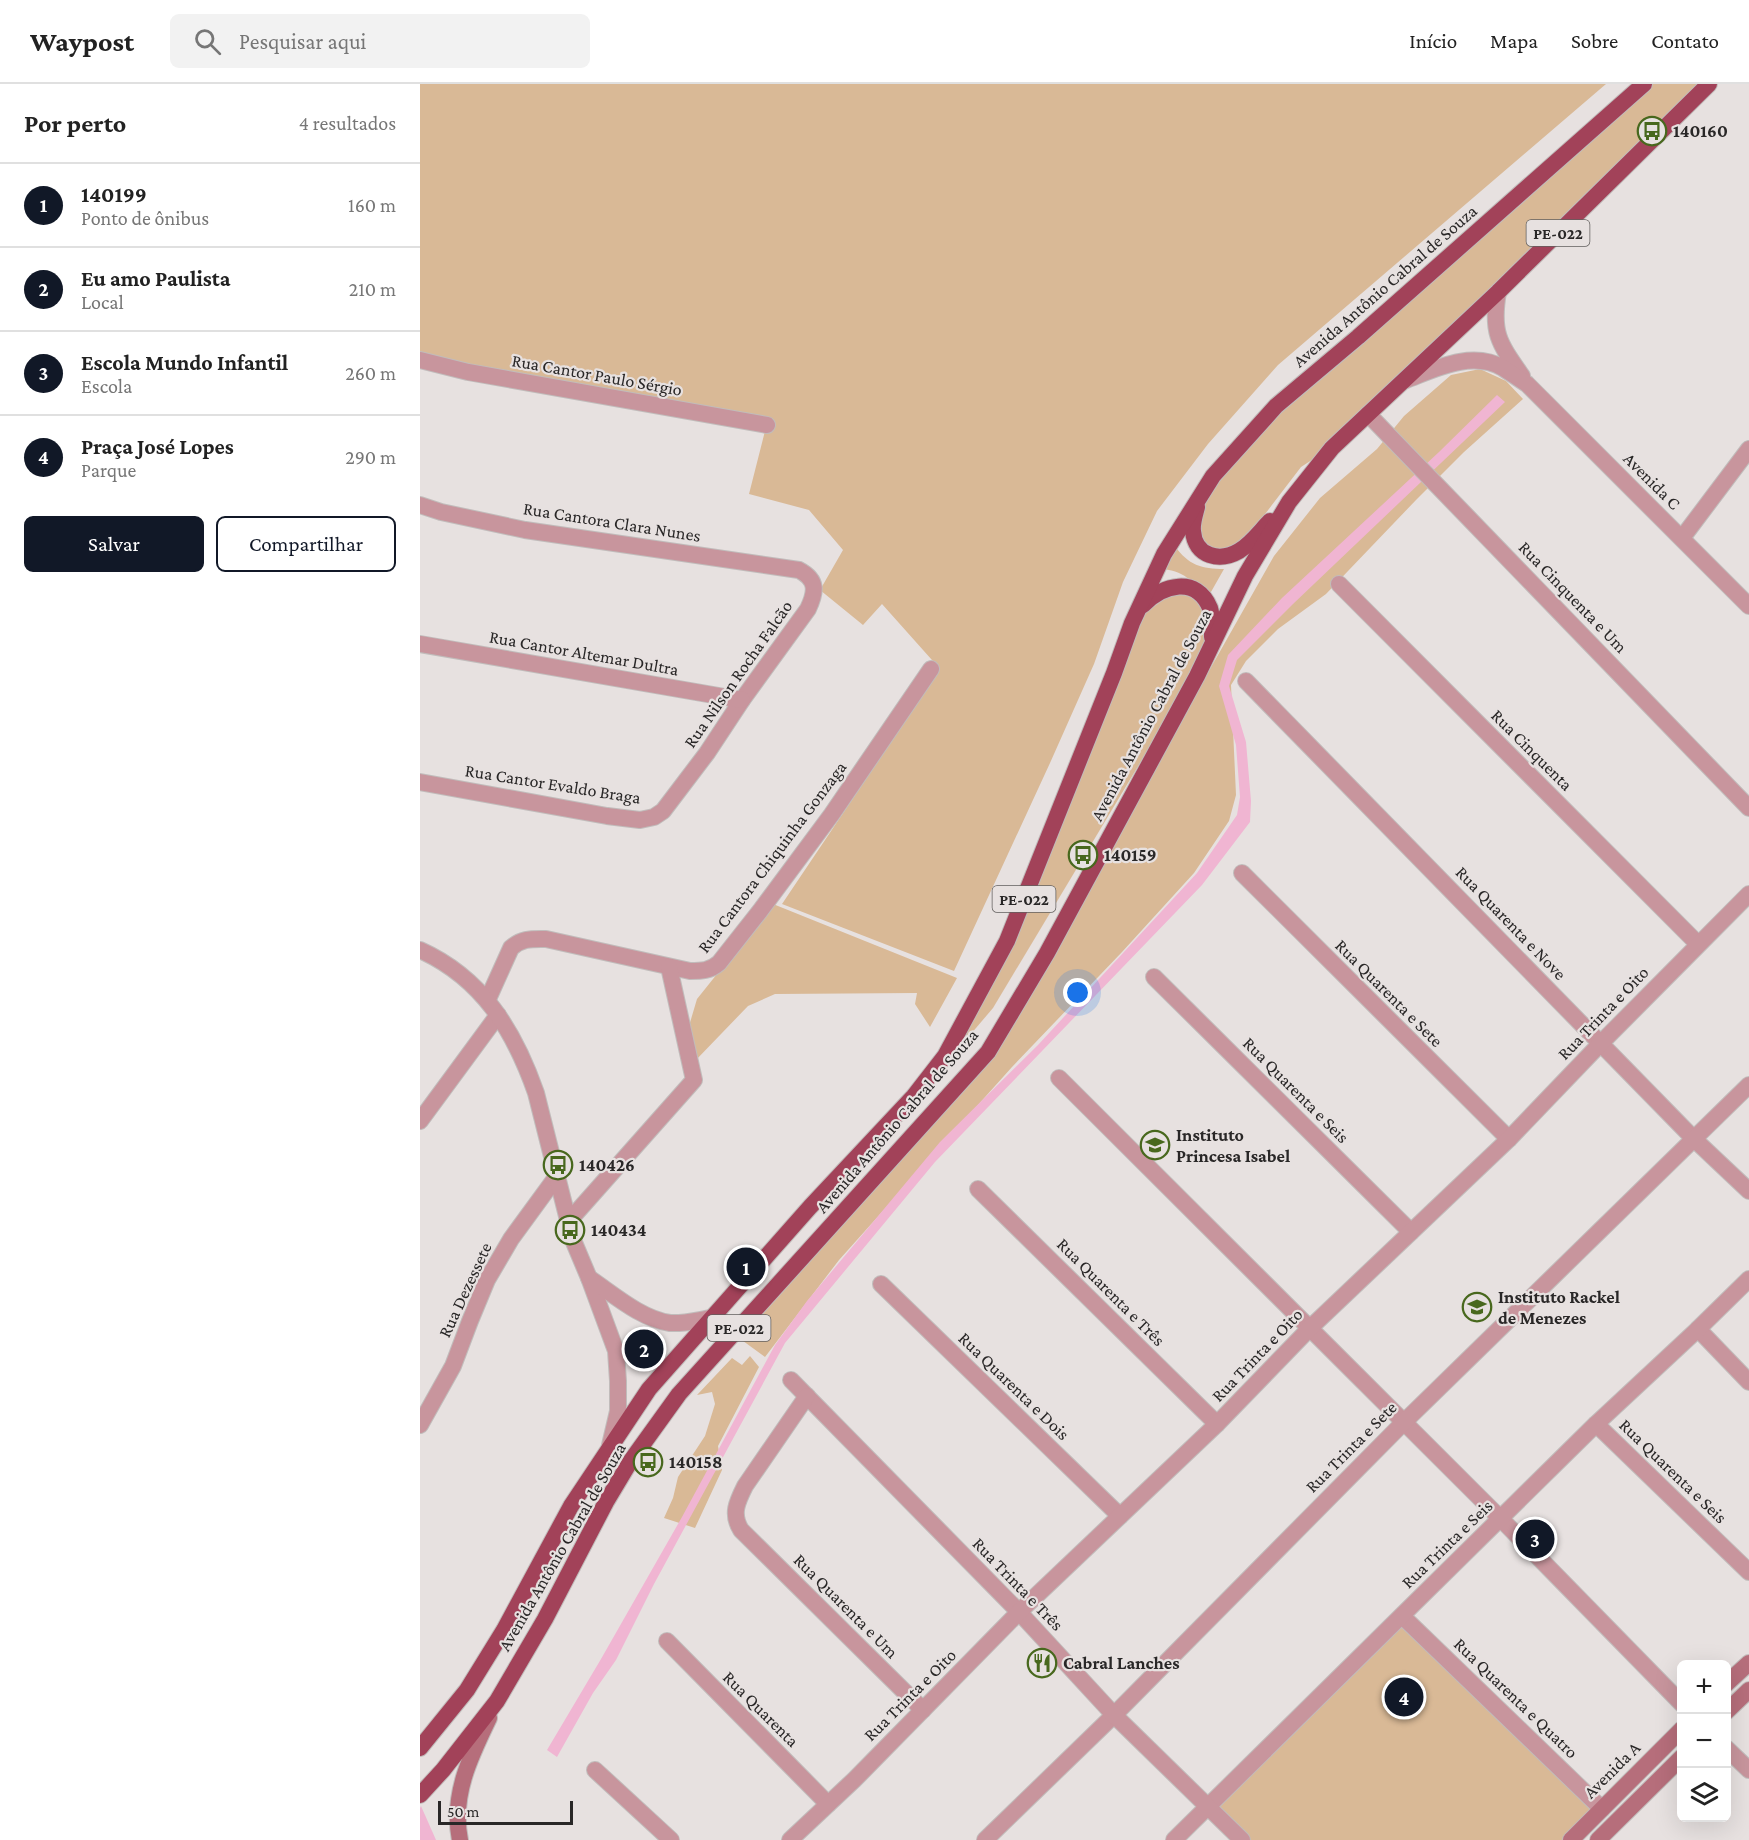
<!DOCTYPE html>
<html lang="pt">
<head>
<meta charset="utf-8">
<style>
	:root { --surface:#fff; --page:#f2f2f2; --text:#222; --muted:#767676; --line:#e0e0e0; --accent:#111827 }
	body { margin:0; font-family:"Crimson Pro",serif; background:var(--page); color:var(--text) }
	.controls { position:absolute; right:18px; bottom:18px; display:grid; overflow:hidden; border-radius:9px; box-shadow:0 6px 24px #0002 }
	.controls button { width:54px; height:54px; display:grid; place-items:center; padding:0; border:0; border-bottom:2px solid var(--line); background:var(--surface); color:var(--text); font:30px sans-serif }
	.scale { position:absolute; left:18px; bottom:15px; width:135px; box-sizing:border-box; padding-left:6px; border:3px solid #292727; border-top:0; font-size:16px; line-height:21px; white-space:nowrap; color:#292727; -webkit-text-stroke:4px #e7e1e0; paint-order:stroke }
	.you { position:absolute; left:658px; top:909px; width:21px; height:21px; margin:-15px; border:4px solid #fff; border-radius:50%; background:#1a73e8; box-shadow:0 0 0 9px #1a73e833 }
	.badge { display:grid; place-items:center; width:39px; height:39px; border-radius:50%; background:var(--accent); color:#fff; font-size:20px; font-weight:700 }
	.pin { position:absolute; translate:-50% -50%; border:3px solid #fff; box-shadow:0 2px 6px #0006 }
	.list { margin:0; padding:0; list-style:none }
	h2 { display:flex; justify-content:space-between; align-items:center; height:78px; margin:0; padding:0 24px; font-size:26px }
	h2 small { font-size:20px; font-weight:400; color:var(--muted) }
	.list li { display:grid; grid-template-columns:39px 1fr auto; gap:18px; align-items:center; box-sizing:border-box; height:84px; padding:0 24px; border-top:2px solid var(--line) }
	.list b { display:block; font-size:22px; white-space:nowrap }
	.list p { margin:0; font-size:20px; white-space:nowrap; color:var(--muted) }
	.list em { font-size:20px; font-style:normal; color:var(--muted) }
	.actions { display:flex; gap:12px; padding:18px 24px }
	.actions a { flex:1; padding:14px 0; border:2px solid var(--accent); border-radius:9px; text-align:center; font-size:21px; color:var(--accent) }
	.actions .main { background:var(--accent); color:#fff }
	.icon { flex:none; width:33px; height:33px; fill:none; stroke:currentColor; stroke-width:2; stroke-linecap:round; stroke-linejoin:round }
	.map { position:relative; flex:none; width:1329px; height:1756px; overflow:hidden }
	header { display:flex; align-items:center; gap:36px; box-sizing:border-box; height:84px; padding:0 30px; background:var(--surface); border-bottom:2px solid var(--line) }
	header strong { font-size:28px }
	nav { display:flex; gap:33px; margin-inline-start:auto; font-size:21px }
	.search { width:420px; height:54px; background:var(--page); display:flex; align-items:center; gap:15px; box-sizing:border-box; padding:0 21px; border-radius:9px; color:var(--muted); font-size:22px }
	main { display:flex }
	aside { flex:1; background:var(--surface) }
	.map>svg:first-child { display:block }
	.green { fill:#d9b996 }
	.water { fill:#f0b5d2 }
	.lines { fill:none; stroke-linecap:round; stroke-linejoin:round }
	.minor-casing { stroke:#c1bcbb; stroke-width:18 }
	.tertiary-casing { stroke:#c1bcbb; stroke-width:18 }
	.secondary-casing { stroke:#c1bcbb; stroke-width:18 }
	.trunk-casing { stroke:#c1bcbb; stroke-width:18 }
	.minor { stroke:#c8959d; stroke-width:16 }
	.tertiary { stroke:#c8959d; stroke-width:16 }
	.secondary { stroke:#b66e7b; stroke-width:16 }
	.trunk { stroke:#a24259; stroke-width:16 }
	.labels { text-anchor:middle; dominant-baseline:central; stroke-width:4.5; stroke-linejoin:round; paint-order:stroke }
	.shield { fill:#e7e1e0; stroke:#625f5e; stroke-width:1.5 }
	.shield-label { font-size:16px; font-weight:bold; fill:#292727 }
	.poi-label { font-size:18px; font-weight:bold; fill:#292727; stroke:#e7e1e0; text-anchor:start }
	.street-label { font-size:18px; fill:#292727; stroke:#e7e1e0 }
</style>
</head>
<body>
<header>
<strong>Waypost</strong>
<div class="search"><svg class="icon" aria-label="search" viewBox="0 0 24 24"><circle cx="10" cy="10" r="6"/><path d="M15 15l6 6"/></svg>Pesquisar aqui</div>
<nav><a>Início</a><a>Mapa</a><a>Sobre</a><a>Contato</a></nav>
</header>
<main>
<aside>
<h2>Por perto<small>4 resultados</small></h2>
<ul class="list">
<li><span class="badge">1</span><div><b>140199</b><p>Ponto de ônibus</p></div><em>160 m</em></li>
<li><span class="badge">2</span><div><b>Eu amo Paulista</b><p>Local</p></div><em>210 m</em></li>
<li><span class="badge">3</span><div><b>Escola Mundo Infantil</b><p>Escola</p></div><em>260 m</em></li>
<li><span class="badge">4</span><div><b>Praça José Lopes</b><p>Parque</p></div><em>290 m</em></li>
</ul>
<div class="actions"><a class="main">Salvar</a><a>Compartilhar</a></div>
</aside>
<div class="map">
<svg width="1329" height="1756" viewBox="0 0 1329 1756">
	<rect width="100%" height="100%" fill="#e7e1e0"/>
	<!-- green -->
	<g class="green">
		<path d="M0 0H1186L858 281 788 360 737 427 703 498 674 580 630 679 534 887 362 820 520 585 462 520 443 541 400 506 423 466 389 426 329 410 345 347 0 279Z"/>
		<path d="M1223 0H1292L921 357 881 383 826 455 806 467 785 466 776 454 783 412 858 323Z"/>
		<path d="M1060 285 1086 297 1103 315 1044 368 996 416 906 510 858 545 826 577 811 601 816 711 809 737 774 789 702 868 592 983 419 1176 345 1273 319 1254 571 972 854 472 900 414 957 365 984 332 1031 291Z"/>
		<path d="M755 462C768 481 782 485 804 485L787 515C773 497 764 486 739 485Z"/>
		<path d="M759 505 784 520 789 556 774 589 573 924 539 964 716 535Z"/>
		<path d="M353 820 537 894 510 943 495 920 497 909 355 910 328 922 275 977 269 942 277 915Z"/>
		<path d="M330 1272 339 1283 298 1362 302 1386 275 1444 244 1434 253 1414 258 1393 285 1352 295 1320 292 1308 277 1311 312 1274 322 1281Z"/>
		<path d="M985 1532 1182 1731 1156 1756H820L789 1725Z"/>
	</g>
	<!-- water -->
	<g class="water">
		<path d="M1077 311 1085 318 873 520 817 576 809 602 826 658 831 717 830 738 782 801 515 1078 365 1259 234 1500 196 1576 173 1609 137 1673 127 1666 181 1575 262 1433 355 1261 387 1217 520 1058 618 961 777 789 817 731 820 713 816 661 799 602 808 571 862 514 1019 368Z"/>
		<path d="M1 1722 16 1756H0V1724Z"/>
	</g>
	<g class="lines">
		<!-- minor casing -->
		<g class="minor-casing">
			<g id="minor">
				<path d="M0 276 48 288 347 341"/>
				<path d="M948 330 1329 724"/>
				<path d="M0 421 21 428 105 446 379 486C398 496 396 508 388 525L322 616 287 669 243 727 234 733 220 736 187 732 0 698"/>
				<path d="M1262 454 1329 365"/>
				<path d="M919 500 1278 860"/>
				<path d="M0 560 322 616"/>
				<path d="M826 597 1274 1055 1329 1107"/>
				<path d="M822 789 1089 1055"/>
				<path d="M734 893 991 1148"/>
				<path d="M68 915 91 864C102 854 112 855 126 855L270 887C281 887 290 887 299 879L340 827 412 730 511 585"/>
				<path d="M639 994 1081 1435 1262 1620"/>
				<path d="M0 1037 78 931"/>
				<path d="M558 1105 797 1340"/>
				<path d="M148 1138 274 996 249 883"/>
				<path d="M461 1200 700 1432"/>
				<path d="M1278 1245 1329 1298"/>
				<path d="M371 1296 599 1528"/>
				<path d="M387 1312 325 1402C317 1418 311 1430 321 1446L503 1626"/>
				<path d="M1176 1340 1329 1488"/>
				<path d="M0 1341 33 1282 50 1237 67 1196 91 1155 137 1092"/>
				<path d="M982 1532 1182 1725"/>
				<path d="M247 1557 408 1720"/>
				<path d="M1306 1664 1329 1686"/>
				<path d="M175 1686 251 1756"/>
				<path d="M565 1756 694 1631 983 1339 1329 1001"/>
				<path d="M754 1756 1176 1340 1278 1245 1329 1195"/>
			</g>
		</g>
		<!-- tertiary casing -->
		<g class="tertiary-casing">
			<g id="tertiary">
				<path d="M1078 208C1071 249 1079 259 1102 292"/>
				<path d="M986 296C1015 285 1052 266 1083 284 1091 289 1099 295 1107 300L1329 522"/>
				<path d="M0 866C62 894 94 946 116 1009L153 1156 169 1194 196 1267 198 1297V1327L190 1361"/>
				<path d="M169 1194C193 1210 221 1235 250 1239 264 1240 278 1236 292 1234"/>
				<path d="M599 1528 694 1631 822 1756"/>
				<path d="M370 1756 434 1696 599 1528 797 1340 890 1244 1089 1055 1181 959 1329 810"/>
			</g>
		</g>
		<!-- secondary casing -->
		<g class="secondary-casing">
			<g id="secondary">
				<path d="M1306 1600 1329 1579"/>
				<path d="M1306 1628 1329 1606"/>
				<path d="M40 1756C31 1712 50 1673 69 1634"/>
				<path d="M1151 1756 1262 1645"/>
				<path d="M1178 1756 1262 1673"/>
			</g>
		</g>
		<!-- trunk casing -->
		<g class="trunk-casing">
			<g id="trunk">
				<path d="M777 423C775 431 772 439 773 447 775 473 800 478 819 467 831 460 841 446 850 437"/>
				<path d="M723 521C743 501 776 491 790 524 793 533 792 544 792 553"/>
				<path d="M0 1664 47 1606 84 1546 151 1422 229 1305 390 1123 494 1012 525 972 587 857 694 589 712 539 744 470 793 392 856 322 938 253 1224 0"/>
				<path d="M0 1711 23 1686 77 1617 125 1535 186 1418 210 1378 259 1310 568 968 627 869 777 592 825 492 869 418 912 364 1078 208 1289 0"/>
			</g>
		</g>
		<!-- minor -->
		<use href="#minor" class="minor"/>
		<!-- tertiary -->
		<use href="#tertiary" class="tertiary"/>
		<!-- secondary -->
		<use href="#secondary" class="secondary"/>
		<!-- trunk -->
		<use href="#trunk" class="trunk"/>
	</g>
	<!-- icons -->
	<defs>
		<g id="bus-ring" transform="scale(1.5)"><circle r="9.5" fill="#e7e1e0" stroke="#48681d" stroke-width="1.5"/><path d="M-5-6H5V4H4V6H2V4H-2V6H-4V4H-5ZM-3.5-4V0h7V-4ZM-3.5 1.2v1.5H-2V1.2ZM2 1.2v1.5H3.5V1.2Z" fill="#48681d"/></g>
		<g id="school-ring" transform="scale(1.5)"><circle r="9.5" fill="#e7e1e0" stroke="#48681d" stroke-width="1.5"/><path d="M0-5L7-2L0 1L-7-2ZM-4 1L0 2.5L4 1V4Q0 6-4 4Z" fill="#48681d"/></g>
		<g id="restaurant-ring" transform="scale(1.5)"><circle r="9.5" fill="#e7e1e0" stroke="#48681d" stroke-width="1.5"/><path d="M-5-6h1v4h1v-4h1v4h1v-4h1v5L-1.5 .5V6h-2V.5L-5-1ZM5-6V6H3V1.5H1.5Q1.5-4 5-6Z" fill="#48681d"/></g>
	</defs>
	<g fill-rule="evenodd">
		<use href="#bus-ring" x="1232" y="47"/>
		<use href="#bus-ring" x="663" y="771"/>
		<use href="#school-ring" x="735" y="1061"/>
		<use href="#bus-ring" x="138" y="1081"/>
		<use href="#bus-ring" x="150" y="1146"/>
		<use href="#school-ring" x="1057" y="1223"/>
		<use href="#bus-ring" x="228" y="1378"/>
		<use href="#restaurant-ring" x="622" y="1579"/>
	</g>
	<g class="labels">
		<!-- shield labels -->
		<g class="shield">
			<rect x="1106.5" y="136" width="63" height="26" rx="4.5"/>
			<rect x="572.5" y="802" width="63" height="26" rx="4.5"/>
			<rect x="287.5" y="1231" width="63" height="26" rx="4.5"/>
		</g>
		<g class="shield-label">
			<text x="1138" y="149">PE-022</text>
			<text x="604" y="815">PE-022</text>
			<text x="319" y="1244">PE-022</text>
		</g>
		<!-- poi labels -->
		<g class="poi-label">
			<text x="1253" y="47">140160</text>
			<text x="684" y="771">140159</text>
			<text x="756" y="1051">Instituto<tspan x="756" dy="21">Princesa Isabel</tspan></text>
			<text x="159" y="1081">140426</text>
			<text x="171" y="1146">140434</text>
			<text x="1078" y="1213">Instituto Rackel<tspan x="1078" dy="21">de Menezes</tspan></text>
			<text x="249" y="1378">140158</text>
			<text x="643" y="1579">Cabral Lanches</text>
		</g>
		<!-- street labels -->
		<g class="street-label">
			<text transform="translate(965 202) rotate(-41)">Avenida Antônio Cabral de Souza</text>
			<text transform="translate(177 291) rotate(10)">Rua Cantor Paulo Sérgio</text>
			<text transform="translate(1232 397) rotate(45)">Avenida C</text>
			<text transform="translate(192 438) rotate(9)">Rua Cantora Clara Nunes</text>
			<text transform="translate(1153 513) rotate(46)">Rua Cinquenta e Um</text>
			<text transform="translate(164 569) rotate(10)">Rua Cantor Altemar Dultra</text>
			<text transform="translate(318 590) rotate(-55)">Rua Nilson Rocha Falcão</text>
			<text transform="translate(731 631) rotate(-62)">Avenida Antônio Cabral de Souza</text>
			<text transform="translate(1112 666) rotate(45)">Rua Cinquenta</text>
			<text transform="translate(133 700) rotate(9)">Rua Cantor Evaldo Braga</text>
			<text transform="translate(352 773) rotate(-53)">Rua Cantora Chiquinha Gonzaga</text>
			<text transform="translate(1091 839) rotate(46)">Rua Quarenta e Nove</text>
			<text transform="translate(969 909) rotate(45)">Rua Quarenta e Sete</text>
			<text transform="translate(1183 929) rotate(-46)">Rua Trinta e Oito</text>
			<text transform="translate(876 1006) rotate(45)">Rua Quarenta e Seis</text>
			<text transform="translate(477 1037) rotate(-49)">Avenida Antônio Cabral de Souza</text>
			<text transform="translate(45 1206) rotate(-65)">Rua Dezessete</text>
			<text transform="translate(691 1208) rotate(45)">Rua Quarenta e Três</text>
			<text transform="translate(837 1271) rotate(-46)">Rua Trinta e Oito</text>
			<text transform="translate(594 1302) rotate(44)">Rua Quarenta e Dois</text>
			<text transform="translate(931 1363) rotate(-45)">Rua Trinta e Sete</text>
			<text transform="translate(1253 1387) rotate(44)">Rua Quarenta e Seis</text>
			<text transform="translate(1027 1460) rotate(-44)">Rua Trinta e Seis</text>
			<text transform="translate(142 1463) rotate(-60)">Avenida Antônio Cabral de Souza</text>
			<text transform="translate(598 1500) rotate(46)">Rua Trinta e Três</text>
			<text transform="translate(426 1522) rotate(45)">Rua Quarenta e Um</text>
			<text transform="translate(490 1611) rotate(-45)">Rua Trinta e Oito</text>
			<text transform="translate(1096 1614) rotate(44)">Rua Quarenta e Quatro</text>
			<text transform="translate(341 1625) rotate(45)">Rua Quarenta</text>
			<text transform="translate(1192 1686) rotate(-45)">Avenida A</text>
		</g>
	</g>
</svg>
<div class="controls">
<button>+</button>
<button>−</button>
<button><svg class="icon" aria-label="layers" viewBox="0 0 24 24"><path d="M12 4l9 5-9 5-9-5zM3 14l9 5 9-5"/></svg></button>
</div>
<div class="scale">50 m</div>
<div class="you"></div>
<div class="pin badge" style="left:326px;top:1183px">1</div>
<div class="pin badge" style="left:224px;top:1265px">2</div>
<div class="pin badge" style="left:1115px;top:1455px">3</div>
<div class="pin badge" style="left:984px;top:1613px">4</div>
</div>
</main>
</body>
</html>
